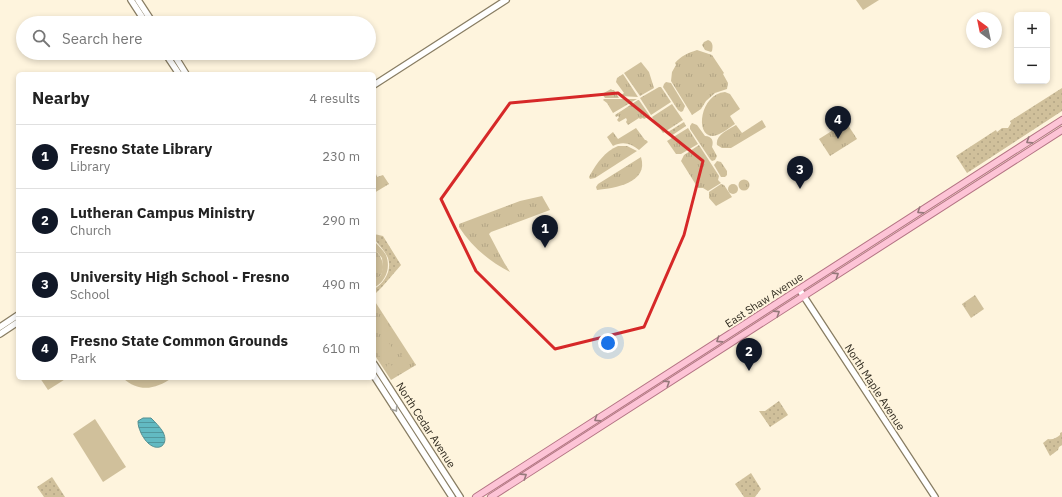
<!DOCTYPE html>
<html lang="en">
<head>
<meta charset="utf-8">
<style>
	:root { --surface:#fff; --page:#f2f2f2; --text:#222; --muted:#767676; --line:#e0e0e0; --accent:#111827 }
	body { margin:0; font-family:"IBM Plex Sans",sans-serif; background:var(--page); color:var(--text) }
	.controls { position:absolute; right:12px; top:12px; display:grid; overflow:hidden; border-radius:6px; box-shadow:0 2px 6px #0003 }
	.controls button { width:36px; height:36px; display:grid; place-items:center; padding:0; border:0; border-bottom:1px solid var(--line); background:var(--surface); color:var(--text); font:20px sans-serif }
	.compass { position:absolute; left:966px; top:12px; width:36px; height:36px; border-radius:50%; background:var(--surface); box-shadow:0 2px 6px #0003; rotate:327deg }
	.you { position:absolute; left:608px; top:343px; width:14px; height:14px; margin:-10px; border:3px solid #fff; border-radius:50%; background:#1a73e8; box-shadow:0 0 0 6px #1a73e833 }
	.badge { display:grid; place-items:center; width:26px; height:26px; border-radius:50%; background:var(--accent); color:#fff; font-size:13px; font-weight:700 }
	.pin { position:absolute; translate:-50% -33px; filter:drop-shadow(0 1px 2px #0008) }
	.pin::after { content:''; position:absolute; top:21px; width:14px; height:12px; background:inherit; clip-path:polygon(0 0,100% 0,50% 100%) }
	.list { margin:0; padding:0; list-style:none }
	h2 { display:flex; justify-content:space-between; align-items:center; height:52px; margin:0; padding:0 16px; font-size:17px }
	h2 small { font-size:13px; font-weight:400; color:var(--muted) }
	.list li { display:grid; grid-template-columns:26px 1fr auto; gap:12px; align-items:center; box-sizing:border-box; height:64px; padding:0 16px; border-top:1px solid var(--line) }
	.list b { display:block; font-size:15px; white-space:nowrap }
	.list p { margin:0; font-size:13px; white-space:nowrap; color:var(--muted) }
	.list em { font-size:13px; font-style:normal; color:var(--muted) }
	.icon { flex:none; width:22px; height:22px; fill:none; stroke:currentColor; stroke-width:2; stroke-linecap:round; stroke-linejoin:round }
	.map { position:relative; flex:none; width:1062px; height:497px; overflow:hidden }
	.search { position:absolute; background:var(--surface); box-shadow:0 2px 6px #0003; left:16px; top:16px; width:360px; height:44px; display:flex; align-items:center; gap:10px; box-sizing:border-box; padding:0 14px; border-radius:22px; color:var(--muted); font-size:15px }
	.panel { position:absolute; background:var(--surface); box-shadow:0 2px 6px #0003; left:16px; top:72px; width:360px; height:308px; border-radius:6px }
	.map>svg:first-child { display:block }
	.grass { fill:url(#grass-dots) }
	.park { fill:url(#park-tufts) }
	.pitch { fill:#d0c09b }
	.water { fill:url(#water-rules); stroke:#538f91 }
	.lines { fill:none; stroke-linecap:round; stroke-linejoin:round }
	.secondary-casing { stroke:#887d63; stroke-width:8 }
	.primary-casing { stroke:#b47484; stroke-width:8 }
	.secondary { stroke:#fff; stroke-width:5.5 }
	.primary { stroke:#fdc4d6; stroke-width:6 }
	.oneway { stroke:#96787b }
	.oneway2 { stroke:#a2a09b }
	.marked { fill:none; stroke:#d62828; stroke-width:3; stroke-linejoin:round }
	.labels { text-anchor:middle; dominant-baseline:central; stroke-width:4; stroke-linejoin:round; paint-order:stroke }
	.street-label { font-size:11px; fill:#302b20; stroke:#fef4dd }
</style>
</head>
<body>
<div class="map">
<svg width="1062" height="497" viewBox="0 0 1062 497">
	<defs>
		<pattern id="grass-dots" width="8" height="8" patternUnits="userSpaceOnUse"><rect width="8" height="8" fill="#d0c09b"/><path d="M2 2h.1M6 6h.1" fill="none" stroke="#b3a585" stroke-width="1.8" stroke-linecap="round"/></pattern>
		<pattern id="park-tufts" width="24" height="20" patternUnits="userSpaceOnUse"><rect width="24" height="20" fill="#d0c09b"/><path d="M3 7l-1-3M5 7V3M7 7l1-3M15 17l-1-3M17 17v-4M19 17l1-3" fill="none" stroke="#b3a585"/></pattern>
		<pattern id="water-rules" width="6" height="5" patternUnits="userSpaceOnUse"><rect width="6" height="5" fill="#62bac2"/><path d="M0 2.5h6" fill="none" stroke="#51979d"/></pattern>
	</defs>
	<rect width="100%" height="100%" fill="#fef4dd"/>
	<!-- grass -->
	<g class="grass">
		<path d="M1062 88V111L967 173 956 156 996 130 997 132 1002 128H1008L1011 123 1010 121Z"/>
		<path d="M684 122 686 126 671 136 668 132Z"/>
		<path d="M374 234 383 236 401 265 382 287 374 295V289C385 283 392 270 388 258 385 251 379 245 374 239Z"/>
		<path d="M779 401 788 415 770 427 759 411H765Z"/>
		<path d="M1062 432V445L1059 447 1058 450 1050 456 1043 443 1048 439C1053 440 1056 438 1060 435V433Z"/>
		<path d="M751 473 761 489 755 497H744L735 484Z"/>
		<path d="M52 477 65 497H44L37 487Z"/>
	</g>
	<!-- park -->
	<g class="park">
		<path d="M708 40C713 42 713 46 712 51L711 52 705 50 702 45 704 42Z"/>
		<path d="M697 50 712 55 724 73 723 74 728 83 727 89 715 93 706 101 701 109 692 115 671 81 672 72 676 65 675 63C681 56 688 53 697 50Z"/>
		<path d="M641 62 649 72 654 88 640 96 624 73Z"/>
		<path d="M623 74 638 97 620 96 624 93 616 82 617 78Z"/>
		<path d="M666 82 671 83 685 106 683 111 681 112 678 110 663 87 664 84Z"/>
		<path d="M659 87H661L671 102 651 115 640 98Z"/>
		<path d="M611 89 612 90H614L619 98H605L602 94Z"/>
		<path d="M725 92 730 94 740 109 730 116 735 124C730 127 723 133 717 135 694 143 698 94 725 92Z"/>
		<path d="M604 99H637L613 113 607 103 603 100Z"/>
		<path d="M638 100H639L650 116 644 119 643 118 640 119 639 118 628 125 626 122 627 120 626 118 619 122 617 120 619 117 618 116 616 117 615 115Z"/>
		<path d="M672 104 683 120 663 133 652 117Z"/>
		<path d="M762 120 766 127 731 148H722L717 145C715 135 728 130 736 125L742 133Z"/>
		<path d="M846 122 857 139 830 156 819 139Z"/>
		<path d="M692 123 697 125 705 136C712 136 714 141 712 147L717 156 715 160 712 161 710 159 690 129V126Z"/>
		<path d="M636 128 645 140H646L648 142 639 150C631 143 622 141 613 146L607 137 613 132 618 139Z"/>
		<path d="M688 128 698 144 681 154H676L667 141Z"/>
		<path d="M699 145 719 176 718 180 721 183 708 191 703 188H698L681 161 684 155Z"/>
		<path d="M618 146H627L637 151 595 178 590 179 589 177 590 175C597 163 605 151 618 146Z"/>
		<path d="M641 157C649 183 615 188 597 190L596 187 598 184Z"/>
		<path d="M717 161 721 162 727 171V175L725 177H721L714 165Z"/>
		<path d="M374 168 377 177 383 175 389 184 374 193Z"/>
		<circle cx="744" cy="185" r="5.5"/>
		<circle cx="733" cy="189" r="5"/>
		<path d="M721 184 724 185 732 197 716 206 709 198V192Z"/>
		<path d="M542 196 550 210 491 232 489 234C496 247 502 260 510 272 489 261 472 247 459 227V224L520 201Z"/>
		<path d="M374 248C384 259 388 272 374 282Z"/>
		<path d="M975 295 984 309 971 318 962 304Z"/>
		<path d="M374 300 416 365 391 380 374 354Z"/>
	</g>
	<!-- pitch -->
	<g class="pitch">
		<path d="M856 0H879L863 10Z"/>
		<path d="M374 241C378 245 383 250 386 255 391 268 386 281 374 288V282L381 275 383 267 382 258 374 248Z"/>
		<path d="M976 298 982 308 978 311 971 301Z"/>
		<path d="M969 302 976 312 971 315 965 305Z"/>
		<path d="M384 319 391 329 386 332 380 322Z"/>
		<path d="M394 335 401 344 396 347 390 338Z"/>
		<path d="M386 339 393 349 388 352 382 342Z"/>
		<path d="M378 345 385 354 380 357 374 348Z"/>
		<path d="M406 352 412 362 408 365 401 355Z"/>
		<path d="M398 357 404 367 400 370 393 360Z"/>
		<path d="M390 363 396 372 392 375 386 366Z"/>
		<path d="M40 378H67L48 390Z"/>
		<path d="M123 378H172C156 389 139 393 123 378Z"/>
		<path d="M95 419 126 467 103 482 73 434Z"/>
	</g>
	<!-- water -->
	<path class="water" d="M143 418H151C155 422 160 427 163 432 171 448 152 456 141 433 139 428 138 426 138 421Z"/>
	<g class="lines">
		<!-- secondary casing -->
		<g class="secondary-casing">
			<g id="secondary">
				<path d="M131 0 146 23"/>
				<path d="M138 0 153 23"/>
				<path d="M165 53 179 74"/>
				<path d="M173 53 186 74"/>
				<path d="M374 85 506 0"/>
				<path d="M799 289 935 497"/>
				<path d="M0 327 18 315"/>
				<path d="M0 334 18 322"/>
				<path d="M374 364 460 497"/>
				<path d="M374 376 452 497"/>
			</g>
		</g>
		<!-- primary casing -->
		<g class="primary-casing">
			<g id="primary">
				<path d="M476 497 1062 120"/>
				<path d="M491 497 1062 130"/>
			</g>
		</g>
		<!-- secondary -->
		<use href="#secondary" class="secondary"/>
		<!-- primary -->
		<use href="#primary" class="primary"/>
	</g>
	<!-- one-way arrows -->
	<defs><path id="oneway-chevron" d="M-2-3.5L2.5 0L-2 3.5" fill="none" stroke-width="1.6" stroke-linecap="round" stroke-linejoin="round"/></defs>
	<g class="oneway">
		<use href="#oneway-chevron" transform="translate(1029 141) rotate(147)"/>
		<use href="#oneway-chevron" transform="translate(920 211) rotate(147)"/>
		<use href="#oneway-chevron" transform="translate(836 275) rotate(-33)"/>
		<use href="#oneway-chevron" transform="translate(777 313) rotate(-33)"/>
		<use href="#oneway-chevron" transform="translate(719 340) rotate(147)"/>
		<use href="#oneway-chevron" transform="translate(667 383) rotate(-33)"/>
		<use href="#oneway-chevron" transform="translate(597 419) rotate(147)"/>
		<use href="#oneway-chevron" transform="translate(524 476) rotate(-33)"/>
	</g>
	<use class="oneway2" href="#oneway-chevron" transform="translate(395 409) rotate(57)"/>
	<!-- marked area -->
	<path class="marked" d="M618 93 703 161 684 235 644 327 555 349 476 271 441 199 510 103Z"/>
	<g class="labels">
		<!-- street labels -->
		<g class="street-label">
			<text transform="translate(764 300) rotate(-33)">East Shaw Avenue</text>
			<text transform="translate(875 387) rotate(57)">North Maple Avenue</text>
			<text transform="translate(426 425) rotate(57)">North Cedar Avenue</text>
		</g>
	</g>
</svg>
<div class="controls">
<button>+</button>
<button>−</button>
</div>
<svg class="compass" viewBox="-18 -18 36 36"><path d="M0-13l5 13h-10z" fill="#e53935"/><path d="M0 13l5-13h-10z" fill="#767676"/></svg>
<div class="you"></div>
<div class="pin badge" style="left:545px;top:248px">1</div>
<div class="pin badge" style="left:749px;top:371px">2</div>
<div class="pin badge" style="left:800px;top:189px">3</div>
<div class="pin badge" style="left:838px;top:139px">4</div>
<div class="search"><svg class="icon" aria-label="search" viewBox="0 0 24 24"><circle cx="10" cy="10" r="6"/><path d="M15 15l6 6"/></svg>Search here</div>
<section class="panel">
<h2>Nearby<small>4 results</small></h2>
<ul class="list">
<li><span class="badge">1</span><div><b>Fresno State Library</b><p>Library</p></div><em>230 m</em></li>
<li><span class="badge">2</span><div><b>Lutheran Campus Ministry</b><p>Church</p></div><em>290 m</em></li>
<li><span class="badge">3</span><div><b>University High School - Fresno</b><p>School</p></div><em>490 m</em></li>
<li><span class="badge">4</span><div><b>Fresno State Common Grounds</b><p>Park</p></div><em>610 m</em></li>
</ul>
</section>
</div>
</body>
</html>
